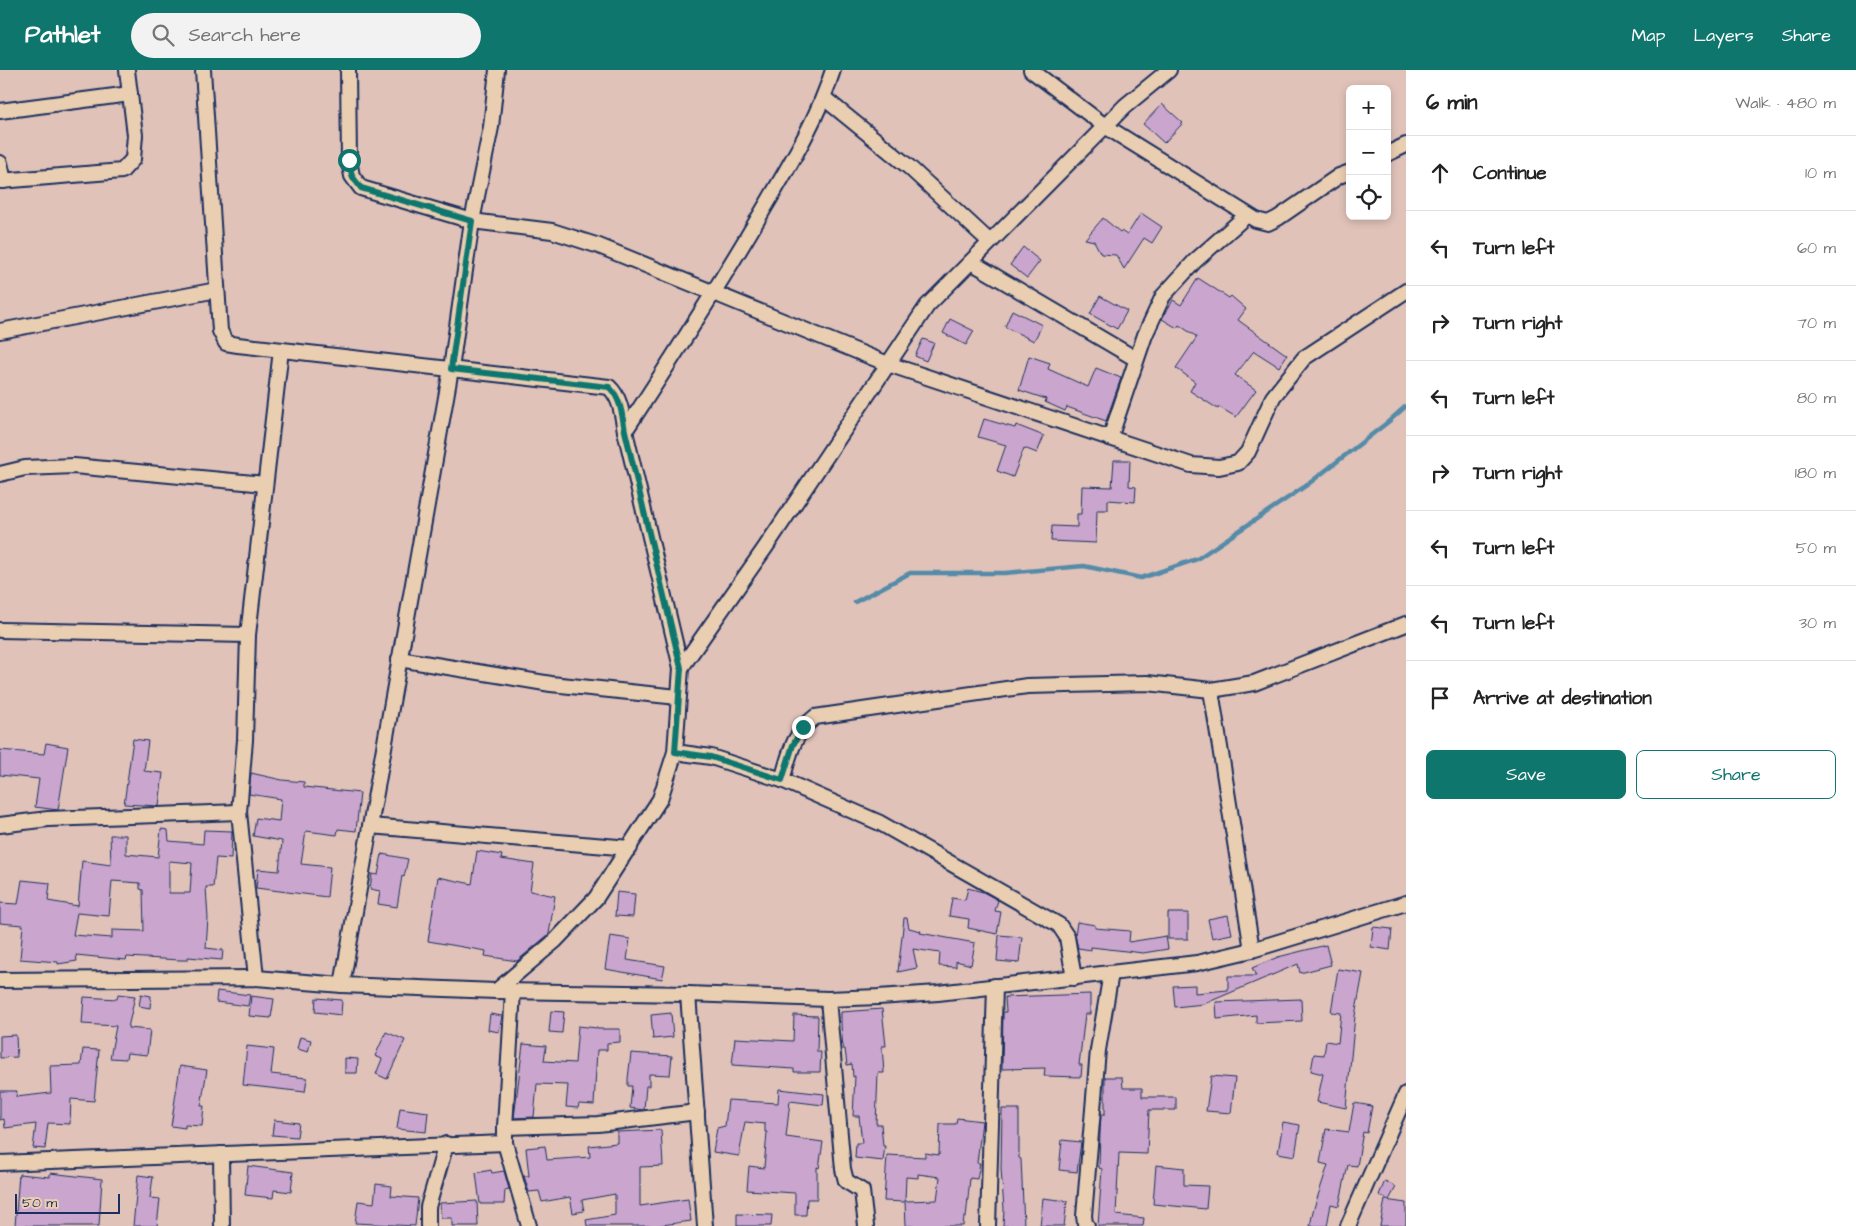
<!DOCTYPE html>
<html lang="en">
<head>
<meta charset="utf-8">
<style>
	:root { --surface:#fff; --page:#f2f2f2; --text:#222; --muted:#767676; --line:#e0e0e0; --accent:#0f766e }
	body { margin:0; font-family:"Architects Daughter",sans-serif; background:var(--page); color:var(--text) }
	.controls { position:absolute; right:15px; top:15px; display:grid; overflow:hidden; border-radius:8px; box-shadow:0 2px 8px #0003 }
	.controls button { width:45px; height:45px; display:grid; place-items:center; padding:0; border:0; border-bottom:1px solid var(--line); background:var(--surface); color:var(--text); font:25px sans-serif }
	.scale { position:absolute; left:15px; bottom:12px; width:105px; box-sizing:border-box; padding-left:5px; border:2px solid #1b2f5e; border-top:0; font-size:14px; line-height:18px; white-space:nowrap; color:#1b2f5e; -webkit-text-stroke:4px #eaceb1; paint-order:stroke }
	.stop { position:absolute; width:15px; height:15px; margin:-11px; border:4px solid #0f766e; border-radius:50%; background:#fff }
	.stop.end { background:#0f766e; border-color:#fff; box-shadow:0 1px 5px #0008 }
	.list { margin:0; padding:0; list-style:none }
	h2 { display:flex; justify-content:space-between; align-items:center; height:65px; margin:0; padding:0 20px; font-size:21px }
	h2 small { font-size:16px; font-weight:400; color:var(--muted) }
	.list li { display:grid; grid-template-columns:32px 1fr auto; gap:15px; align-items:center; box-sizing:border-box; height:75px; padding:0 20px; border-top:1px solid var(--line) }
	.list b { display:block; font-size:19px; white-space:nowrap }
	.list em { font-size:16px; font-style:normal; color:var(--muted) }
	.actions { display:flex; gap:10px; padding:15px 20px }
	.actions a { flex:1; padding:11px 0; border:1px solid var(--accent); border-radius:8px; text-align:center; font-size:18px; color:var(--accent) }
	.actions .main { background:var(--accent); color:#fff }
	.icon { flex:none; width:28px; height:28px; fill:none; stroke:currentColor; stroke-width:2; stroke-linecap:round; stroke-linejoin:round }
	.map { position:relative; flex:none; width:1406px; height:1156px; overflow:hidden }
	header { display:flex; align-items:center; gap:30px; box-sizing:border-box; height:70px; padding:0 25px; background:var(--accent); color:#fff }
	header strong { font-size:24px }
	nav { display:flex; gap:28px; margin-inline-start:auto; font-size:18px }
	.search { width:350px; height:45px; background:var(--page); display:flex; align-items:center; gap:12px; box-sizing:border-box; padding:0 18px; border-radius:28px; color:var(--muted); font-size:19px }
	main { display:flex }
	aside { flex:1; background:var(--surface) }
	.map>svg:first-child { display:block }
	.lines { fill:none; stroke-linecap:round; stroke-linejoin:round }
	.stream { stroke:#558ba8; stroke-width:4.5 }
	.building { fill:#caa5cd; stroke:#1b2f5e; fill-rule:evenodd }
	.minor-casing { stroke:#1b2f5e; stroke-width:18 }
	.minor { stroke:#eaceb1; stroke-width:14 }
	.route { stroke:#0f766e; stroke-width:6 }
</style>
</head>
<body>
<header>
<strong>Pathlet</strong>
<div class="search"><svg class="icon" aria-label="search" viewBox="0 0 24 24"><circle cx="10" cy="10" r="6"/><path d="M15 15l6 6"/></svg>Search here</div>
<nav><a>Map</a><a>Layers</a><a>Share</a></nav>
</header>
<main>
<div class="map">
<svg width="1406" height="1156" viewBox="0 0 1406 1156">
	<rect width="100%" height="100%" fill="#e0c2b9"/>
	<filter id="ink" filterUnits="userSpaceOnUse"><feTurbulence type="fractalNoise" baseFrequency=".02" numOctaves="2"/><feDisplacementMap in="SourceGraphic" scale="10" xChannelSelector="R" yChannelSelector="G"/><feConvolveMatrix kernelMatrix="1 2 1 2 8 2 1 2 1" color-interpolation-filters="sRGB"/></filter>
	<g filter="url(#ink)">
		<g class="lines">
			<!-- stream -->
			<path class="stream" d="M855 532 910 503H1005L1084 496 1141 508 1197 489 1307 415 1388 352 1406 336"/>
		</g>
		<!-- building -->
		<g class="building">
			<path d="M1162 34 1183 53 1164 73 1143 54Z"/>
			<path d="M1141 143 1162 157 1152 173 1144 168 1124 199 1116 185 1101 184 1094 171 1085 169 1103 148 1120 162 1121 161 1127 165Z"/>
			<path d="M1023 177 1040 191 1027 208 1010 195Z"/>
			<path d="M1198 208 1229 228 1231 226 1246 239 1238 250 1287 285 1279 297 1254 281 1235 305 1256 320 1236 347 1219 337 1218 339 1190 321 1195 312 1176 298 1197 267 1179 255 1177 258 1162 249 1173 230 1181 235Z"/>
			<path d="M1100 226 1127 241 1117 259 1090 244Z"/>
			<path d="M1012 240 1042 255 1034 271 1005 257Z"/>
			<path d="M950 249 974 261 966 275 943 263Z"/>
			<path d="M923 269 934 273 926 291 915 286Z"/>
			<path d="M1029 286 1050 293 1048 299 1088 317 1096 298 1121 308 1106 351 1067 337 1065 341 1045 332 1046 329 1019 320Z"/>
			<path d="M984 349 1015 358 1016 355 1044 366 1037 383 1024 378 1013 407 997 401 1006 375 978 367Z"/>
			<path d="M1114 390H1130L1129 416 1136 417 1135 432 1108 430V440H1097L1096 473 1051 471 1052 456 1077 457V444H1081L1082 416 1112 417Z"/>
			<path d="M133 669 148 671 144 701 163 703 159 736 124 734Z"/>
			<path d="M46 673 68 677 58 740 35 737 39 709 0 705V680L44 684Z"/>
			<path d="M251 703 282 710 304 712V717L360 723 356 761 338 759 337 765 306 761 301 794 330 797 327 827 256 818 258 799 279 801 282 771 253 766 256 748 279 751 281 729 249 724Z"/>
			<path d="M161 759 168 760 169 771 203 774 204 760 232 761 231 789 216 788 213 817H206L208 849 206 878 223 880 222 890 188 887V890H180L127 887 126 890 76 885 77 891 58 894V892L20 889 23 855 0 853V833L18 834 22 810 50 813 48 831 78 836 82 791 111 795 110 765H126V784L158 787ZM169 791 192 793 190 823H169ZM112 811 140 813V819L143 820 144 861 112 860V868L73 865 77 843 109 846Z"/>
			<path d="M477 781 502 785 501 789 534 794 530 821 555 826 549 864 517 891 485 886 486 881 428 871 438 807 472 814Z"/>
			<path d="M382 784 408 789 404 807 402 806 397 837 378 834 380 821 370 819 372 804 378 805Z"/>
			<path d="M968 818 983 822 998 830 995 841 1001 842 997 864 968 858 969 849 949 846 952 828 965 830Z"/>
			<path d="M617 822 635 824 633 847 615 846Z"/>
			<rect x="1168" y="843" width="20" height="26"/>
			<path d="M1228 845 1232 864 1212 868 1208 849Z"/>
			<path d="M904 848H907L909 858 921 861 920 863 975 873 971 895 956 891V897L939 896 940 883 913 879 917 898 898 902Z"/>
			<path d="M1077 852 1095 855V858L1130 861 1129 872 1166 866 1168 879 1143 883 1091 877V880L1078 878 1075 865Z"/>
			<path d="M1373 857 1392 859 1390 880 1371 877Z"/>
			<path d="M999 865 1022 867 1019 893 997 891Z"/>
			<path d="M610 866 630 869 627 890 665 896 662 909 605 899Z"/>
			<path d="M1326 875 1331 895 1300 903 1298 894 1204 934 1175 937 1173 916 1195 915V923L1228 920V906H1256L1252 898 1278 887Z"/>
			<path d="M1338 899 1363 903 1355 946 1346 1038 1317 1032 1323 1004 1311 1001 1314 984 1324 985 1326 971 1338 973 1341 943 1331 942Z"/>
			<path d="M217 921 250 925 248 936 216 932Z"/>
			<path d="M118 924 135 926 128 958 150 960 147 985 127 983 126 989 110 988 116 956 82 954 84 927 117 929Z"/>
			<path d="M141 924 151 926 150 938 139 936Z"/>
			<path d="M1090 924V944H1085L1079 995H1082L1081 1007 1044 1006 1045 998 1002 999 1003 942H1006L1005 927Z"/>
			<path d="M251 926 274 929 271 948 249 946Z"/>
			<path d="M316 928 342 930 341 945 315 942Z"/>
			<path d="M1301 929 1302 951 1256 953V945L1217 949 1216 932Z"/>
			<path d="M882 939 886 976H882L884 1003H878L876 1054H881L883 1076H885L883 1091 855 1088 856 1073H862L859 1046H853L855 1006 853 1007 852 994 847 995 845 979H843L841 954V942Z"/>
			<path d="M551 941 564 942 562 963 549 962Z"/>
			<path d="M671 943 673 967 653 969 651 945Z"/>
			<path d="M490 944 502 946 499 962 488 960Z"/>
			<path d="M794 945 818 946 817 982H821L820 1002H794V999L732 995 735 968 793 971Z"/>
			<path d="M578 956 597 958V959H620V972L607 973V980H597L594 1035 579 1034 578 1038 566 1037 568 1015 537 1014 534 1047 514 1048 523 974 546 976 544 991 575 993Z"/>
			<path d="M386 962 405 970 387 1009 376 1004 382 989 375 986Z"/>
			<path d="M16 965 17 987 0 988V966Z"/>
			<path d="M300 967 311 970 308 982 297 979Z"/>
			<path d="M247 976 274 979 271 1004 307 1008 305 1022 243 1015Z"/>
			<path d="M83 979 99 980 94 1031 71 1029 70 1054 48 1053 45 1079 33 1078 36 1054 5 1058 4 1049 0 1050V1021H17L16 1027 51 1023 50 996 81 995Z"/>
			<path d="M631 983 672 986 670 1005 649 1004V1016H646L644 1040 630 1038 632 1016H628V1009Z"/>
			<path d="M345 988 358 989 357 1003H345Z"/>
			<path d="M180 996 207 1000 201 1036H204L202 1056 185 1055V1058L171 1056Z"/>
			<path d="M1211 1006 1235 1008 1231 1043 1206 1041Z"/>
			<path d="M1105 1007H1122L1123 1018H1142V1027H1176V1040H1149L1147 1084 1119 1083 1116 1145 1144 1148 1143 1156H1098L1102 1099 1099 1098 1100 1062 1101 1044H1105Z"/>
			<path d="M779 1019 824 1024 823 1035 790 1031 786 1067 823 1072 819 1098 817 1097V1129H807L806 1145H795V1123L747 1120 749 1096 764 1098 767 1062H765V1054L745 1052 739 1086 713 1082 717 1058 725 1056 728 1030 778 1033Z"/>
			<path d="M1354 1033 1372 1036 1367 1063 1363 1062 1357 1096 1348 1095 1339 1136 1331 1134 1327 1156H1310L1313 1141 1328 1095 1320 1093 1326 1059 1349 1062Z"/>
			<path d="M400 1038 428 1042 426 1062 397 1059Z"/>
			<path d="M1002 1039H1019V1088L1021 1089 1024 1156H1003L1004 1139 1001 1099Z"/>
			<path d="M957 1048 982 1051 977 1093H980L977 1109 970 1108 966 1148 964 1147 963 1156H906L905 1132 884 1131 887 1085 925 1087V1083L939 1085 940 1054H956ZM918 1104 940 1107 937 1130 905 1131 906 1107 918 1108Z"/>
			<path d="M274 1050 299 1053 297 1067 272 1065Z"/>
			<path d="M1283 1052 1300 1055 1295 1086 1278 1083Z"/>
			<path d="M661 1060 663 1096 640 1097V1136L688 1129 691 1151 655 1156H587L586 1150 615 1145V1124L582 1130 584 1141 573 1143 570 1127 542 1132 539 1121 529 1122 524 1106H529L526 1078 545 1076 547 1090 590 1087 589 1076 617 1073V1062Z"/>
			<path d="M1062 1070 1081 1072 1077 1102 1059 1100Z"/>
			<path d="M1156 1095 1184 1098V1115L1208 1116 1206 1139 1153 1134Z"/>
			<path d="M248 1096 293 1102 291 1122 274 1120 273 1128 245 1125Z"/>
			<path d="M491 1100 492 1103 504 1101 509 1119 505 1120 504 1134H480L476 1103Z"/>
			<path d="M50 1103 102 1109 99 1156H15L19 1104 50 1107Z"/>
			<path d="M138 1105 153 1107 150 1128 160 1129 157 1156H133Z"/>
			<path d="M1385 1111 1396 1117 1389 1130 1379 1125Z"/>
			<path d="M376 1114 392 1116 391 1126 418 1128 415 1156 355 1153 358 1131 374 1133Z"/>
			<path d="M1043 1128 1067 1131 1064 1156H1040Z"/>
			<path d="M1385 1130 1406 1133V1156H1380Z"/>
			<path d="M477 1131 478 1156H452V1148H441L440 1133Z"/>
			<path d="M737 1144 772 1145 771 1156H737Z"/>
		</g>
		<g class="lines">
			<!-- minor casing -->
			<g class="minor-casing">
				<g id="minor">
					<path d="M203 0 220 261 226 273 238 275 609 317C621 328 622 345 625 361L681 598 675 682 660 729 596 828 555 871 496 921"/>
					<path d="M348 0 349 90 352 106 361 118 472 151 552 161 599 176 888 294 1191 395 1219 397 1238 393 1248 382 1273 327 1304 288 1406 221"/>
					<path d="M1031 0 1105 56 1256 150 1268 153 1278 148 1339 106 1350 102"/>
					<path d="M824 28 909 97 990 172"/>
					<path d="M0 41 130 24"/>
					<path d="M1387 84 1406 75"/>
					<path d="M0 93 4 111"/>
					<path d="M0 111 122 101 133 89 135 65 127 0"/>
					<path d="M971 192 1136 289"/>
					<path d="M0 261 217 220"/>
					<path d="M625 361C672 289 718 217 762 142 789 96 817 51 833 0"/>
					<path d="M1110 368 1145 265 1163 226 1195 191 1247 145"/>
					<path d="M0 404 25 398 74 396 265 414"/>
					<path d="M0 560 248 565"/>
					<path d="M399 589 551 614 678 627"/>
					<path d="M681 598 765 478 927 236 1125 36 1169 0"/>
					<path d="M1211 620 1252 880"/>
					<path d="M675 682 711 687 782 710 880 753 1059 855 1067 867 1074 908"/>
					<path d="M782 710C790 684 792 665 815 647L1027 616 1147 613 1211 620 1254 613 1406 554"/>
					<path d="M0 755 48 749 239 742"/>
					<path d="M370 756 630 778"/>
					<path d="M256 908 239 742 245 670 248 565 281 280"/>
					<path d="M0 910 256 908 342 915 496 921 688 924 828 929 878 927 938 923 1197 893 1252 880 1406 833"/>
					<path d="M342 915 451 299 472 151 491 57 497 0"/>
					<path d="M513 921 505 1057V1073L529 1156"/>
					<path d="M688 924 705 1156"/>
					<path d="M828 929 843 1099 846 1111 862 1121 866 1156"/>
					<path d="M505 1057 598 1054 697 1042"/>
					<path d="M221 1084 222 1156"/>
					<path d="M0 1093 505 1073"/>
					<path d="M428 1156V1137L446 1074"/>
					<path d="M988 1156 995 916"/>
					<path d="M1087 1156 1085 1153 1084 1146 1098 980 1111 903"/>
					<path d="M1348 1156 1406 1024"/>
				</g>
			</g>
			<!-- minor -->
			<use href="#minor" class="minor"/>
		</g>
	</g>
	<g class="lines" filter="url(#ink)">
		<!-- route -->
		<path class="route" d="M349 90 352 106 361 118 472 151 451 299 609 317C621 328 622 345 625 361L681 598 675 682 711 687 782 710 793 675 803 657"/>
	</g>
</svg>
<div class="controls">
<button>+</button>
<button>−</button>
<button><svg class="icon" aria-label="locate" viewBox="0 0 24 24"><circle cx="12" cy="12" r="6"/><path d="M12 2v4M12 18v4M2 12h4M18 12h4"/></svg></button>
</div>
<div class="scale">50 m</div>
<div class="stop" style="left:349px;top:90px"></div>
<div class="stop end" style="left:803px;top:657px"></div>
</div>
<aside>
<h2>6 min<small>Walk · 480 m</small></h2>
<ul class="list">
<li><svg class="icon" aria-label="ahead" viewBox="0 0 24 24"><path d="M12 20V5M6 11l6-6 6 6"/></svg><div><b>Continue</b></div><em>10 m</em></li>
<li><svg class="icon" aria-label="left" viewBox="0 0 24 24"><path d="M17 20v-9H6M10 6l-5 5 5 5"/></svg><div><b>Turn left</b></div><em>60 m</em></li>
<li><svg class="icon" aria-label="right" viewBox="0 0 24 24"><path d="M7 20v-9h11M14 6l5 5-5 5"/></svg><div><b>Turn right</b></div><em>70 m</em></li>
<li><svg class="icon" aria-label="left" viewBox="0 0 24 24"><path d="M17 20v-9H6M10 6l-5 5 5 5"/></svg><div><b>Turn left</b></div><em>80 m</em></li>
<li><svg class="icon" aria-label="right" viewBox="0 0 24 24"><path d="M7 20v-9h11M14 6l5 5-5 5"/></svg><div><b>Turn right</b></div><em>180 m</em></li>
<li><svg class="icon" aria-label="left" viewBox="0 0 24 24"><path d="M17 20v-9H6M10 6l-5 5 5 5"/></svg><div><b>Turn left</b></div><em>50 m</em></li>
<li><svg class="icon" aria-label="left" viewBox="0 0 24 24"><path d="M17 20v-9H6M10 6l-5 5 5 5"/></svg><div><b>Turn left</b></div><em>30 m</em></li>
<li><svg class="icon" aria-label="arrive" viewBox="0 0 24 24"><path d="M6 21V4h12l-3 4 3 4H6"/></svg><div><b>Arrive at destination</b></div></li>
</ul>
<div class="actions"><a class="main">Save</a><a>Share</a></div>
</aside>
</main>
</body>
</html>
